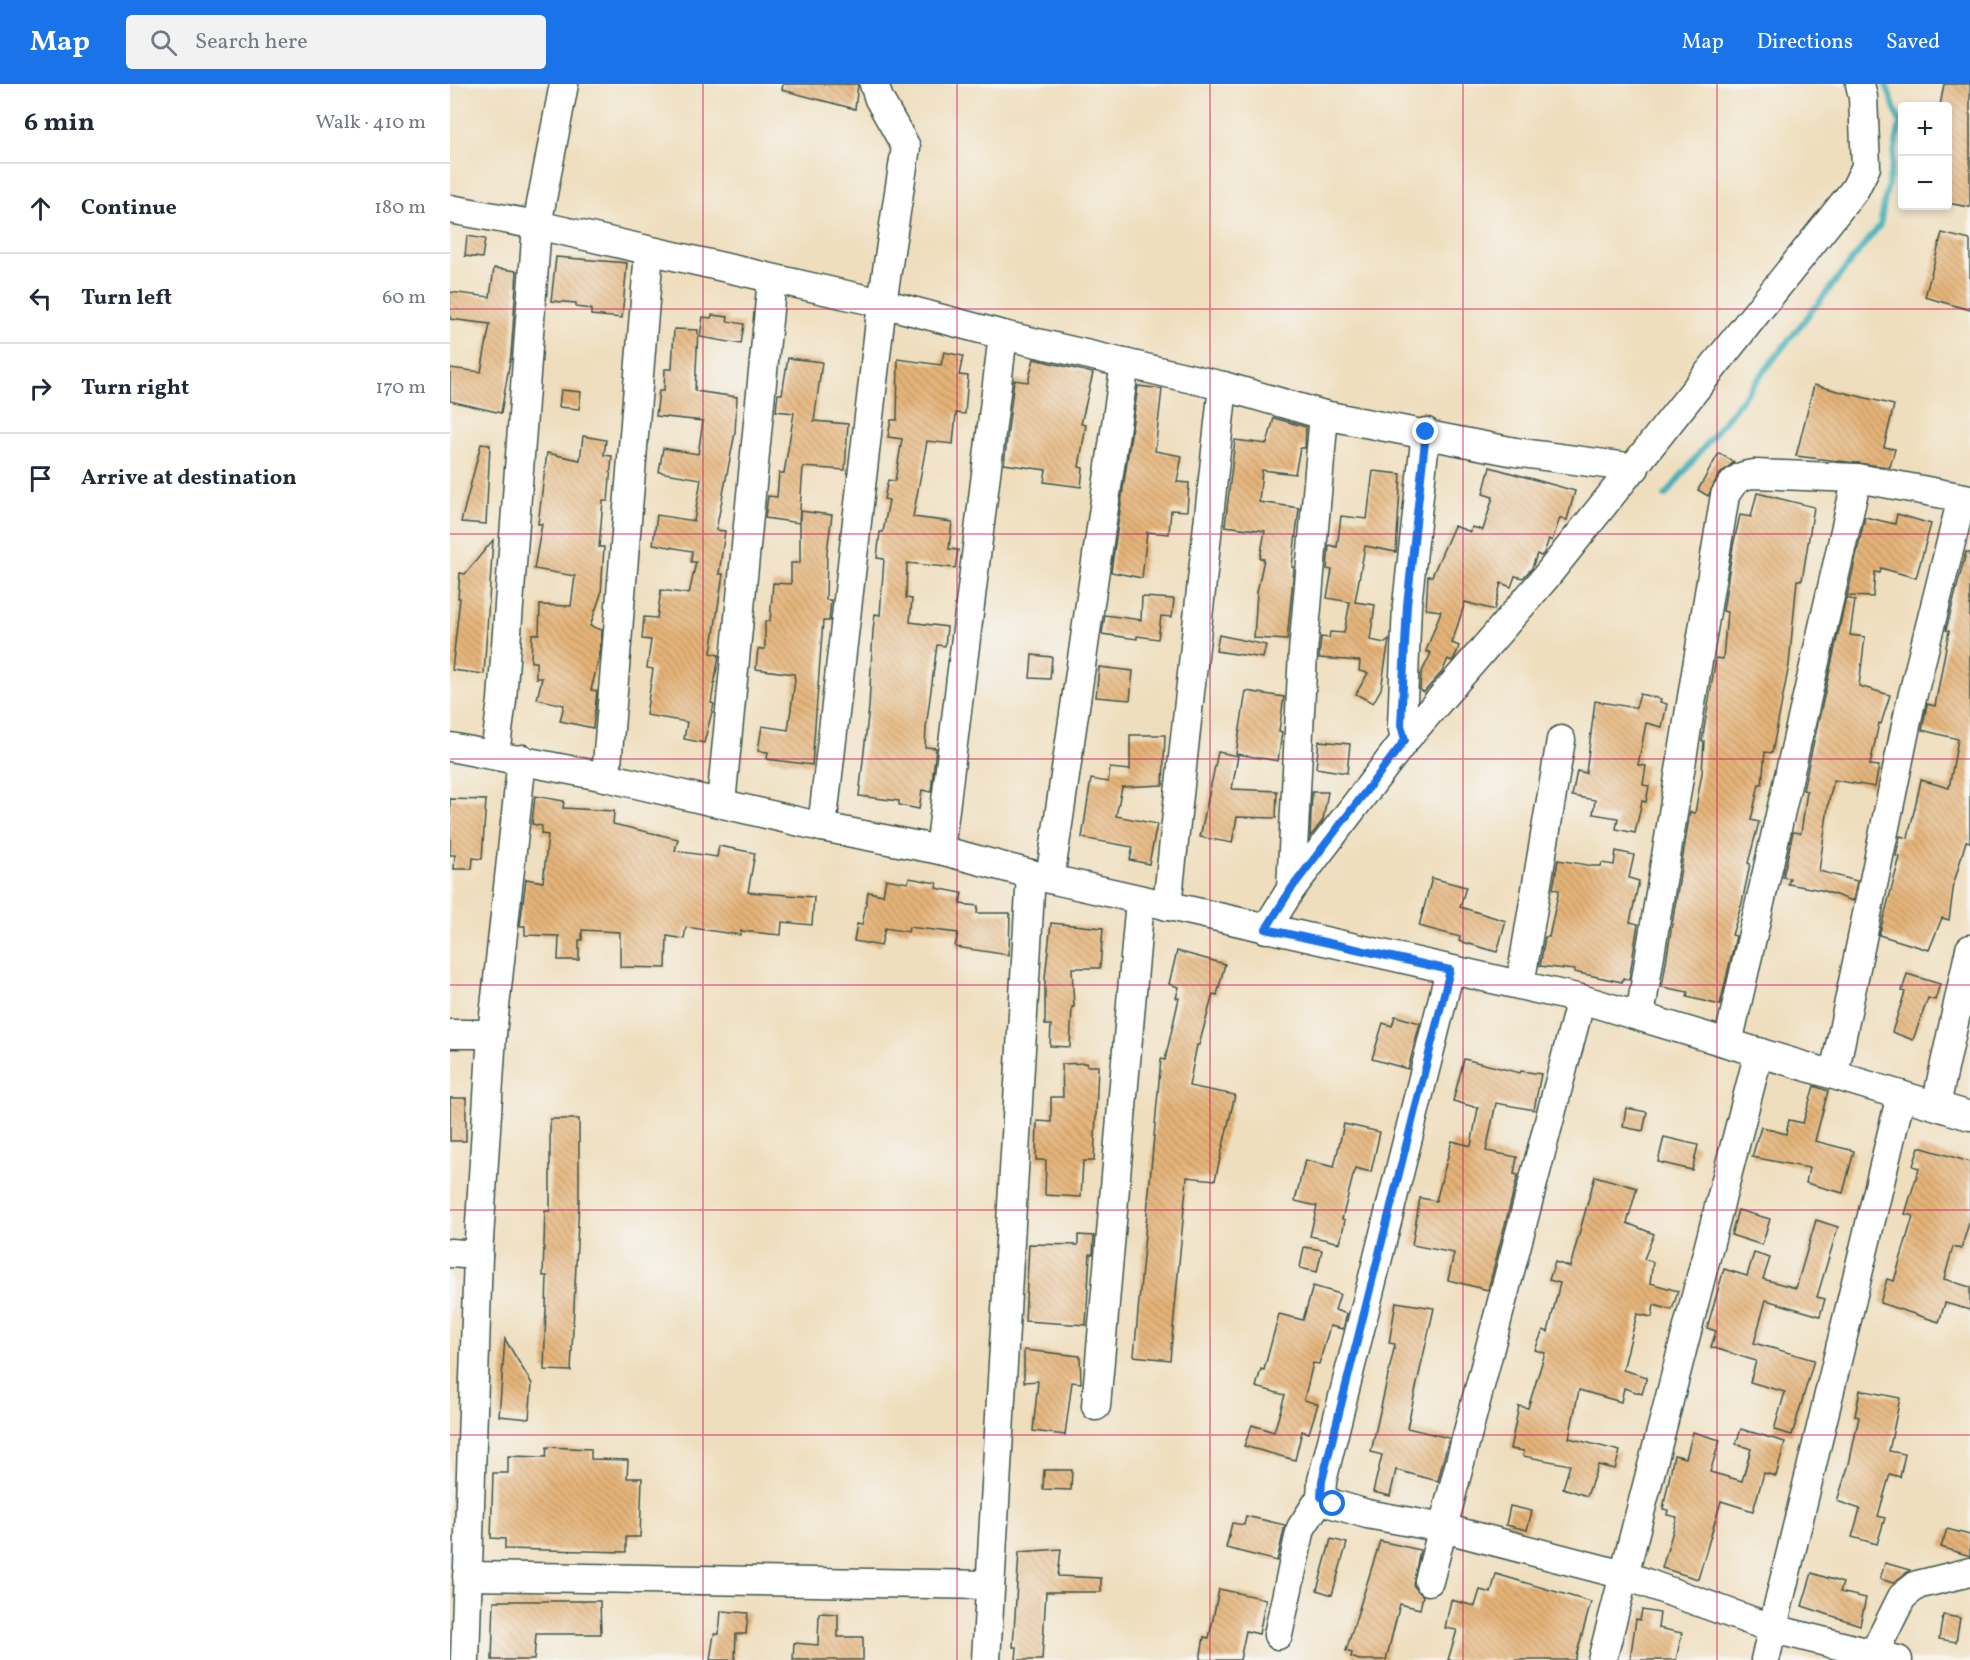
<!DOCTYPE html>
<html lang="en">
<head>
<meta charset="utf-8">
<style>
	:root { --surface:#fff; --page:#f2f2f3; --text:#1f2937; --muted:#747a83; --line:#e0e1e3; --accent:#1a73e8 }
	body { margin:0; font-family:Vollkorn,serif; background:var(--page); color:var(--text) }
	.controls { position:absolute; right:18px; top:18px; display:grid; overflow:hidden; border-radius:6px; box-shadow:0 3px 9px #0003 }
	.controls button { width:54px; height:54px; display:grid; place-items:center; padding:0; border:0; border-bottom:2px solid var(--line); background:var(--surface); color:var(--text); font:30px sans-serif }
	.stop { position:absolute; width:18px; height:18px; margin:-14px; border:4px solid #1a73e8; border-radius:50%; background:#fff }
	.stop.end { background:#1a73e8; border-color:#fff; box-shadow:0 2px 6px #0008 }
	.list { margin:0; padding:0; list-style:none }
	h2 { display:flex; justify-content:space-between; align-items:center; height:78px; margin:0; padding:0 24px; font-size:26px }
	h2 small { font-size:20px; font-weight:400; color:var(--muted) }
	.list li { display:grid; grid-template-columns:39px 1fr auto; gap:18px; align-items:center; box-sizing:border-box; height:90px; padding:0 24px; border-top:2px solid var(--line) }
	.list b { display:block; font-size:22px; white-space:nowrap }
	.list em { font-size:20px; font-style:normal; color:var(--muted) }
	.icon { flex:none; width:33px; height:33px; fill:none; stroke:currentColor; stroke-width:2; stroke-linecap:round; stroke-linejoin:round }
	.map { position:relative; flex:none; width:1520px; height:1576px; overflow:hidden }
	header { display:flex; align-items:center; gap:36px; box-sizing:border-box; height:84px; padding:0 30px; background:var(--accent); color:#fff }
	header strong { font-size:28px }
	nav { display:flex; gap:33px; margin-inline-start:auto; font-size:21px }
	.search { width:420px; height:54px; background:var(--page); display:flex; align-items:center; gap:15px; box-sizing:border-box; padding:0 21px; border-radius:6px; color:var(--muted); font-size:22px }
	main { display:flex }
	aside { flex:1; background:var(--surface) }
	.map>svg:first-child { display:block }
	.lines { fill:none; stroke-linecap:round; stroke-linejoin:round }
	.stream { stroke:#3badb5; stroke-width:6 }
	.building { fill:url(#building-back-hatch) }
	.minor-casing { stroke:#3e5549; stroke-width:31 }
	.minor { stroke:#fff; stroke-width:28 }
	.route { stroke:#1a73e8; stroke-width:8 }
	.grid { fill:none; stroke:#c2185b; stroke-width:1.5; stroke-opacity:0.55 }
</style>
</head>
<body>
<header>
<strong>Map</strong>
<div class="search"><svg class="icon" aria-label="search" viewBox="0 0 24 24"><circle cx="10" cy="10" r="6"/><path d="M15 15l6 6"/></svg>Search here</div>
<nav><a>Map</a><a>Directions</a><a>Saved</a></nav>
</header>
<main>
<aside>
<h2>6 min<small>Walk · 410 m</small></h2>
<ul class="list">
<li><svg class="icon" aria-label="ahead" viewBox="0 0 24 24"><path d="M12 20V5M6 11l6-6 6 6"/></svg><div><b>Continue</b></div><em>180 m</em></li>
<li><svg class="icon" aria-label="left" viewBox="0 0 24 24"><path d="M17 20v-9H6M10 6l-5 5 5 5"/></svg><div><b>Turn left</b></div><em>60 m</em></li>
<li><svg class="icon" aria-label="right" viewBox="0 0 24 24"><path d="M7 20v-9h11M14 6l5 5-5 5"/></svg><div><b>Turn right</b></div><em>170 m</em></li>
<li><svg class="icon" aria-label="arrive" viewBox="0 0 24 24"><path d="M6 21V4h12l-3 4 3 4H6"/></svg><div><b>Arrive at destination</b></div></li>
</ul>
</aside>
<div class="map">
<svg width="1520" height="1576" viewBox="0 0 1520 1576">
	<defs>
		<pattern id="building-back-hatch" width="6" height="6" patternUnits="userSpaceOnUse" patternTransform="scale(1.5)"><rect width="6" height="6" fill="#e6b479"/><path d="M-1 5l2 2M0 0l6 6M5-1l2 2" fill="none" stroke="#ba9464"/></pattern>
	</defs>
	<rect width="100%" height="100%" fill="#f6f6f2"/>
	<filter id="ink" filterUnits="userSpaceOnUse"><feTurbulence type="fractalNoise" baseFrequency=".0167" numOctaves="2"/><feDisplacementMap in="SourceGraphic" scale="12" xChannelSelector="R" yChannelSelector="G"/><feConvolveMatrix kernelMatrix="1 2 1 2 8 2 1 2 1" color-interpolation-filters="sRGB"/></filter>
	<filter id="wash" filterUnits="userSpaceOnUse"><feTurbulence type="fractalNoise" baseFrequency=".008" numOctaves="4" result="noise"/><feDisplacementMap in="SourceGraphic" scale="24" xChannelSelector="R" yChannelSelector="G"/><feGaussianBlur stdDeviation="1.35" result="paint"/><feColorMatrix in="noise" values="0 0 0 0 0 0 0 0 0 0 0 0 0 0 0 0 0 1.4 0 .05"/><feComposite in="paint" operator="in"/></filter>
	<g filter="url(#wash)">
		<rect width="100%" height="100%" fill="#efdebd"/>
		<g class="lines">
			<!-- stream -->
			<path class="stream" d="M1215 412 1430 141 1450 39 1436 0"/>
		</g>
		<g id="blocks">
			<!-- building -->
			<g class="building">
				<path d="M333 0H408L405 25 332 6Z"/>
				<path d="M1494 0H1520V123L1497 119V22H1490Z"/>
				<path d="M1492 149 1520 156V226L1475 213Z"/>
				<path d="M17 152 35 155 32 174 15 172Z"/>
				<path d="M106 173 177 179 172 234 141 231V225L126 223V219L101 217Z"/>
				<path d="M44 184 67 187 61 271 51 329 0 317V284L31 288 40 240 0 235V208L40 213Z"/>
				<path d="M262 231 278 233 277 237 294 240 291 260 250 253 253 233 261 234Z"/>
				<path d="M224 245 248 246 245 307 287 313 285 349 266 446 275 447 269 490H273L261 569 269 571 261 619 264 620 254 659 234 655 237 638 196 631 203 585 197 584 201 556 192 555 194 533 207 534 211 506 239 510 246 478H241L242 467 203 460 207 431 244 437 251 395 209 388 213 364 248 370 253 337 206 332 209 307H214L215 285H222Z"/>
				<path d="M494 268 513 272 509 291 518 292 515 330 506 329 503 360 477 357 463 433 502 438 499 465 508 466 505 484 457 479 456 514 462 515 460 538 497 543 495 562 487 561 476 644 475 663 486 664 481 708 472 706 469 725 449 721V717L409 712 419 623 423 546 425 530 430 531 434 475 427 474 430 448H433L439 416 434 415 438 396 445 397 452 355 438 353 441 336H447L448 275 491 281Z"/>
				<path d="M338 274 372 278 364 337 398 340 395 386 353 383 349 439 315 434 318 412 327 413 329 389H334L344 329 326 327 328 310H332Z"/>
				<path d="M584 275 643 289 631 340 636 341 629 383 633 384 631 403 594 398 596 386 554 380 564 296 578 298Z"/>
				<path d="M1364 301 1444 321 1434 363 1445 365 1440 383 1346 372Z"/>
				<path d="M688 302 712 305 705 367 732 372 727 398 739 399 737 427 721 426 719 450 697 448 692 494 661 488Z"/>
				<path d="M111 306 131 308 129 325 109 323Z"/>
				<path d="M824 334 856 343 855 364H850L845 390 812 386 809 418 849 424 842 483 844 484 837 556 804 554 807 508 814 475 810 474 815 447 775 442 785 356 817 360Z"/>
				<path d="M133 352 156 356 154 371 162 372 158 417H153L149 463H154L151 510 140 542 152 546 150 570 141 606 147 607 143 644 110 637 114 621 87 615 92 594H86V578H81L82 550H89L90 521 121 522 125 492 84 485 92 440H88L97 369 130 376Z"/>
				<path d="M31 360 40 361 36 440 11 438Z"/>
				<path d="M1269 369 1284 378 1268 392 1258 412 1248 406Z"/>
				<path d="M1040 383 1125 407 1117 436 1110 434 1102 457 1099 455 1094 469 1091 472 1087 470 1082 484 1073 494 1065 492 1061 503 1051 499 1044 526 1015 518 1002 559 1009 562 1005 573 1002 577 998 575 992 588 974 608 970 606 971 590 981 569 976 567 991 527 976 525 978 492H982L1004 442 1021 448 1022 443 1033 446 1043 413 1033 410Z"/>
				<path d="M923 387 951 390 946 468 915 462 905 518 925 521 920 556 935 559 939 556 931 605 923 619 906 610 918 589 909 587 910 577 869 574 871 553 879 554 880 548 894 549 900 518 877 514 882 486 877 485 879 461 887 463 891 432 917 435Z"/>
				<path d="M1307 409 1364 423 1352 496H1347L1339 581 1322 669 1315 668 1312 700H1309L1301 736 1309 738 1298 779 1300 780 1292 819 1282 851 1286 852 1270 921 1237 913 1238 908 1212 903 1240 728 1245 729 1252 689 1254 657H1252L1266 574 1273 575 1277 528 1273 527 1283 462 1290 431 1301 433Z"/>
				<path d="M350 427 382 431 377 467 376 516H381L379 537H373L362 681 317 675 318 668 308 667 312 642 338 646 345 596 344 590 306 585 308 565H315V537H320L323 499 341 500V479H350Z"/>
				<path d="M1447 430 1481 440 1466 494 1431 484 1430 489 1425 488 1423 513 1397 512 1415 433 1445 440Z"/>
				<path d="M43 456 34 590 2 586 10 514H8L10 489 15 490Z"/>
				<path d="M1516 468 1520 469V758L1516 757 1504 799 1499 836 1492 834 1479 866 1429 851 1450 773 1446 772 1450 752 1458 754 1471 696 1499 704 1508 655 1472 646 1477 620 1485 622 1499 547 1496 546Z"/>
				<path d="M692 513 724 515 722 533 711 532 708 555 687 552V555L652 550 655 531 691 536Z"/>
				<path d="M1396 514 1405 516 1400 551 1415 553 1409 602 1440 611 1431 640 1429 639 1420 681 1429 682 1425 703 1384 696 1379 716 1369 787 1407 797 1403 817 1371 806 1338 800 1340 794 1333 793 1343 748 1351 749 1357 707 1353 706Z"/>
				<path d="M769 551 816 561 813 574 766 567Z"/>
				<path d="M582 571 602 573 600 595 580 594Z"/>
				<path d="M649 583 683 587 680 616 646 613Z"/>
				<path d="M796 607 834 613 829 647 832 648 828 677 786 670Z"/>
				<path d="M1190 610 1211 615 1210 618 1217 620 1212 643 1196 639 1188 681 1196 682 1193 701 1199 702 1196 718 1192 717 1185 749 1166 745 1168 734 1143 730 1145 716 1122 712 1127 687 1136 689 1145 617 1186 624Z"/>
				<path d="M680 651H715L713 701 672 703 666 732 707 740 699 780 680 776 683 763 632 754 641 695 658 698 660 684 680 686Z"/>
				<path d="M869 657 900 660 897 689 866 684Z"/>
				<path d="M768 668 788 672 782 705 827 707 826 734 787 733 782 759 750 753Z"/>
				<path d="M862 708H878L873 736 860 753Z"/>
				<path d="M85 712 114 717 113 724 164 727 163 740 228 755 225 767 267 773 269 762 305 769 298 808 364 813 362 841 332 838 331 851 291 847 290 851 236 843 234 855 217 852 216 884 170 883V848L132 846V856H129V876H108L109 852 75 851V842H70L76 795 93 798 98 751 91 750 92 742 82 740Z"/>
				<path d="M0 715 36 716 32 775 23 774 22 785H4L5 771H0Z"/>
				<path d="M1166 767 1184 771 1179 794 1189 797 1180 838 1188 840 1179 896 1173 894 1172 898 1124 888 1125 886 1090 882 1095 853H1099L1109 806 1103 805 1108 776 1143 782H1151L1152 779 1164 781Z"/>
				<path d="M459 794 487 799 486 804 512 809 510 820 528 822 527 829H560L559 871 505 863 508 849 459 843 458 848 435 844 431 862 404 857 407 840 412 841 418 808 433 811 436 795 458 799Z"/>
				<path d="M982 794 1016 803 1010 823 1056 837 1047 868 1009 857 1010 853 969 842Z"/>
				<path d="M601 839 653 844 650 884H622L624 923H622L620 963 600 962 601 941H595V894Z"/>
				<path d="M727 867 775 880 767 911 763 910 749 961H747L739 1002 785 1011 765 1096 737 1093 720 1276 684 1272 711 975 715 976 729 914H726L729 903 719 900Z"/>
				<path d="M1457 890 1490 900 1485 916 1478 914 1463 956 1442 948 1455 908 1452 907Z"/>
				<path d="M945 932 970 939 958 985 922 975 933 939 942 942Z"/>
				<path d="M1014 975 1070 989 1071 987 1091 990 1084 1026 1046 1019 1036 1067 1067 1073 1064 1090 1068 1091 1038 1206 998 1196 1004 1169 962 1161 970 1114 986 1117 1002 1057 1021 1062 1028 1024 1003 1017Z"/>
				<path d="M636 979 637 982H648L644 1077H633L631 1113 595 1111 596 1076H586L587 1037 601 1038V1013H613L612 980Z"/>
				<path d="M1364 1002 1378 1007 1365 1057 1404 1067 1393 1109 1356 1099 1359 1084 1302 1073 1311 1043 1336 1050 1339 1036 1353 1039Z"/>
				<rect x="0" y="1014" width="16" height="43"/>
				<path d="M1176 1024 1197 1028 1193 1047 1173 1043Z"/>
				<path d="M100 1035H129V1116L121 1287 94 1286 97 1192H93L95 1127H100Z"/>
				<path d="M894 1040 930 1048 921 1088 905 1084 892 1135 895 1136 890 1159 860 1152 867 1122 845 1117 855 1076 884 1083Z"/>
				<path d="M1214 1053 1248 1061 1242 1086 1208 1078Z"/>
				<path d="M1469 1063 1520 1078V1136L1511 1165 1503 1163 1494 1195 1520 1203V1226L1495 1219 1489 1238 1430 1219 1437 1195 1444 1197 1463 1132 1455 1130 1469 1084 1463 1082Z"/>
				<path d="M1145 1092 1187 1104 1177 1139 1204 1150 1194 1175 1203 1178 1200 1199 1228 1207 1222 1226 1204 1221 1202 1233 1187 1230 1173 1286 1197 1293 1192 1310 1174 1304 1171 1318 1129 1306 1119 1354 1170 1367 1165 1385 1148 1381 1137 1412 1113 1404 1120 1381 1073 1372 1074 1367 1060 1365 1069 1322 1078 1324 1095 1269 1085 1266 1093 1246 1098 1248 1110 1199 1099 1196 1105 1178 1120 1183Z"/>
				<path d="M1288 1126 1320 1135 1312 1161 1281 1151Z"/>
				<path d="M1366 1136 1388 1143 1367 1213 1375 1215 1370 1232 1316 1216 1304 1259 1364 1276 1342 1351 1324 1346 1335 1308 1300 1298 1306 1277 1261 1263 1266 1247 1257 1244 1274 1185 1297 1192 1304 1169 1320 1174 1313 1195 1346 1204Z"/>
				<path d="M628 1151 644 1152 643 1170H640L636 1241 575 1237 579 1160 628 1161Z"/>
				<path d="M854 1163 872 1166 867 1188 850 1184Z"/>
				<path d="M863 1202 890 1210 885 1226 897 1230 893 1245 880 1242 869 1280 863 1279 854 1316 868 1320 859 1349 852 1347 845 1376 794 1362 802 1341 824 1348 835 1311 806 1303 811 1285 814 1286 829 1230 853 1236Z"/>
				<path d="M946 1218 984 1224 957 1344 999 1354 988 1397 946 1386 940 1412 923 1408 932 1371 921 1368 945 1260 939 1259Z"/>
				<path d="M55 1255 82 1300 79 1335 49 1332Z"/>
				<path d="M574 1266 630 1272 631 1299 622 1298 615 1351 583 1347 588 1297 574 1298Z"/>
				<path d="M1410 1306 1450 1314 1439 1367 1455 1370 1450 1393 1440 1390 1428 1432 1435 1434 1427 1460 1402 1453 1410 1425 1387 1417 1399 1380 1409 1333 1405 1332Z"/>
				<path d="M1291 1345 1335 1358 1326 1392 1314 1389 1303 1427 1271 1417 1248 1495 1212 1484 1227 1433 1217 1431 1218 1426 1213 1425 1224 1371 1236 1374 1243 1348 1270 1356 1260 1388 1292 1397 1301 1365 1286 1360Z"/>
				<path d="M97 1363 141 1365V1375L178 1376 177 1394H192L190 1453H176V1468L55 1465V1455L41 1454 43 1389H58V1372L96 1373Z"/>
				<path d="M594 1386H622L621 1406 593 1405Z"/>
				<path d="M1060 1422 1082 1427 1077 1446 1056 1441Z"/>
				<path d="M796 1432 835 1441 827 1477 776 1464 782 1439 794 1441Z"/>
				<path d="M1497 1445 1520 1451V1472L1491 1463Z"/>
				<path d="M881 1455 897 1459 882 1511 867 1506Z"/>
				<path d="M930 1457 970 1466 963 1501 973 1512 970 1525 950 1520 936 1576H909L901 1573 902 1569 896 1567Z"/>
				<path d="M611 1465 608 1492 651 1494V1508H596L592 1576H566L567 1563H563L569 1468Z"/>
				<path d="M1435 1479 1460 1486 1443 1499 1430 1495Z"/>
				<path d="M1362 1489 1393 1499 1390 1508 1416 1514 1410 1541 1352 1522Z"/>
				<path d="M1046 1490 1141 1518 1125 1576H998L1007 1546 995 1544 1001 1516 1025 1522 1030 1506 1041 1509Z"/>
				<path d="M769 1505 816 1515 809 1550 796 1547 790 1576H750L754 1553 759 1554Z"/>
				<path d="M44 1517H150L151 1550H86L84 1576H42Z"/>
				<path d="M1192 1526 1210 1529 1208 1544 1232 1549 1226 1576H1180L1186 1535 1190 1536Z"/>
				<path d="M271 1527 298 1529 296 1550H286L285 1576H260L264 1550H269Z"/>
				<path d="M369 1529 388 1530V1553H413V1576H343L344 1559 368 1561Z"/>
				<path d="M1493 1531 1510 1534 1506 1558 1489 1555Z"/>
			</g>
		</g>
	</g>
	<g filter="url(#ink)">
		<use href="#blocks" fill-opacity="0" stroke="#3e5549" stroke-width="1.5"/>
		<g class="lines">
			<!-- minor casing -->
			<g class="minor-casing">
				<g id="minor">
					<path d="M0 125 87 141 432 219 553 251 773 302 874 331 1065 368 1185 384"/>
					<path d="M955 656 952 641 957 521 976 348"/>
					<path d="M0 663 156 693 372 743 490 766 600 795 1131 915 1520 1032"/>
					<path d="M45 670 52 616 87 141 114 0"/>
					<path d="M156 693 199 168"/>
					<path d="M271 719 322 195"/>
					<path d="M372 743 432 219 456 63 429 15 424 0"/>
					<path d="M490 766 553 251"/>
					<path d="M600 795 675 279"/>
					<path d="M841 805 853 568 874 331"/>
					<path d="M717 822 773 302"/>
					<path d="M816 845 841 805 955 656 1095 494 1405 105 1416 83 1413 13 1410 0"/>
					<path d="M1000 886 872 1397 871 1413 883 1420 917 1430 993 1444 1174 1491 1324 1545 1448 1576"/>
					<path d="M1070 901 1111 656"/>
					<path d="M1190 932 1275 411C1283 398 1288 391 1305 390L1407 394 1520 415"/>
					<path d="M0 950H42"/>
					<path d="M1278 959 1407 394"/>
					<path d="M1384 990 1460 622 1512 414"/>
					<path d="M1486 1021 1520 865"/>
					<path d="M0 1169 28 1171"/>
					<path d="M646 1322 690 816"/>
					<path d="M17 1492 540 1501"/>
					<path d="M979 1497 1131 915"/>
					<path d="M828 1551 851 1444 871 1413"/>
					<path d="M1424 1569 1452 1513 1467 1501 1520 1488"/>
					<path d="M15 1576 28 1171 42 950 72 675"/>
					<path d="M536 1576 581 790"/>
					<path d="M1152 1576 1309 968"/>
					<path d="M1315 1576 1451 1011"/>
				</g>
			</g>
			<!-- minor -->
			<use href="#minor" class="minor"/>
		</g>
	</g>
	<g class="lines" filter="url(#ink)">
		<!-- route -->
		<path class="route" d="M883 1420 871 1413 872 1397 1000 886 816 845 841 805 955 656 951 641 957 521 976 348"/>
	</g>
	<!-- grid -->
	<path class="grid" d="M253 0V1576M507 0V1576M760 0V1576M1013 0V1576M1267 0V1576M0 225H1520M0 450H1520M0 675H1520M0 901H1520M0 1126H1520M0 1351H1520"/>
</svg>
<div class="controls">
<button>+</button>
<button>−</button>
</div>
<div class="stop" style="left:883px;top:1420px"></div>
<div class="stop end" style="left:976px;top:348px"></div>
</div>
</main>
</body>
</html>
